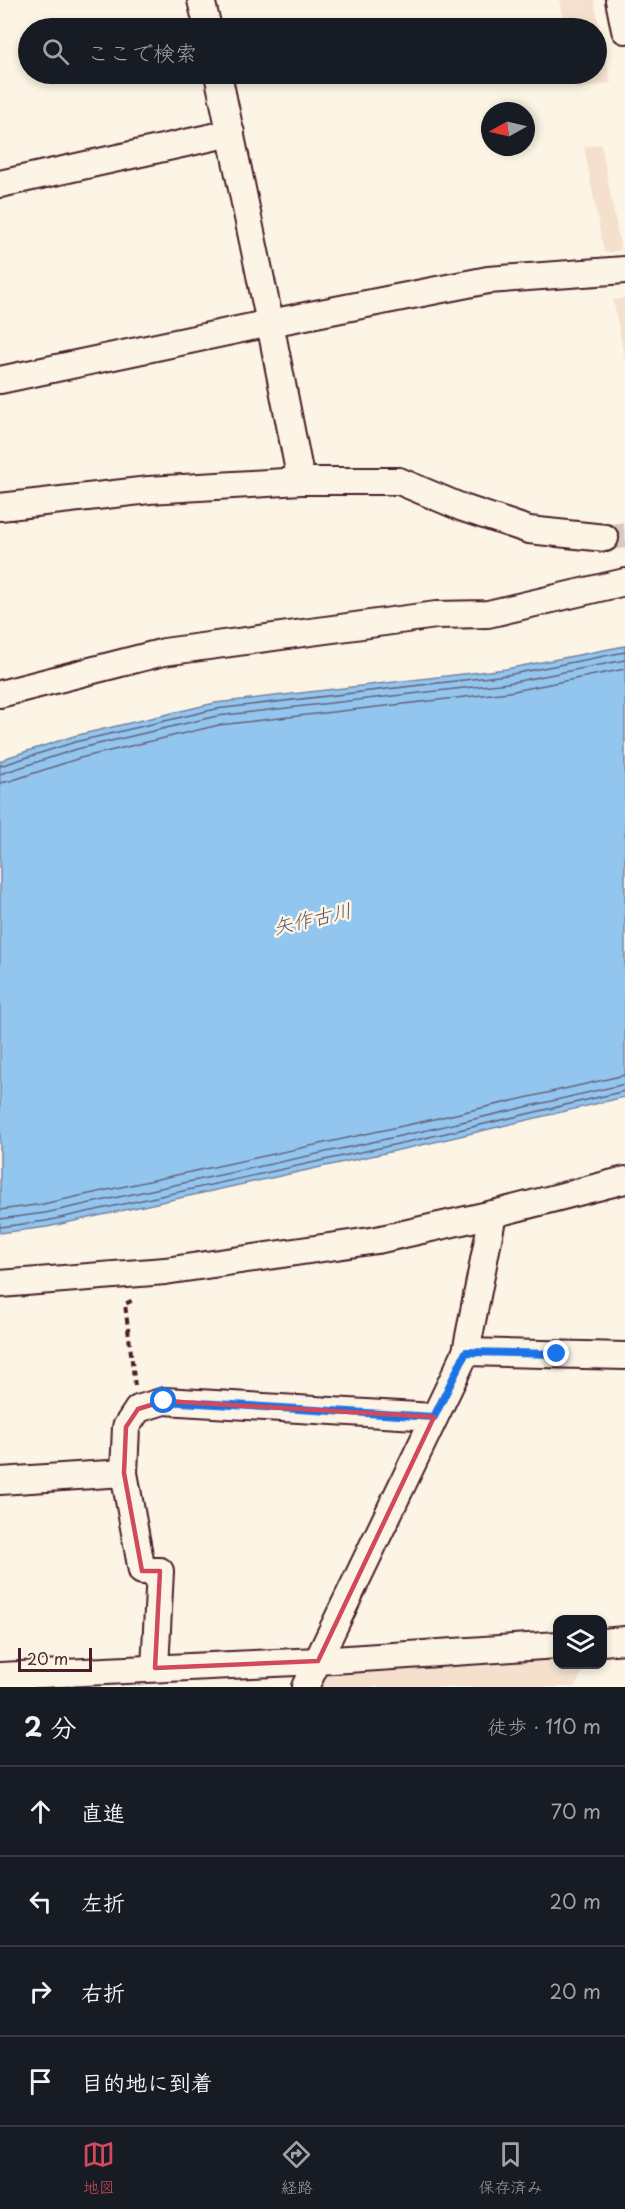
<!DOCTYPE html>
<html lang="ja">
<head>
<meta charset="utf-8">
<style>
	:root { --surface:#171b24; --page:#242831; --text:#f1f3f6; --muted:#9ea1a6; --line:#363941; --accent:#d1495b }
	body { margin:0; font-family:"Playpen Sans","Klee One",sans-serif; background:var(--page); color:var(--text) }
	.controls { position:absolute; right:18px; bottom:18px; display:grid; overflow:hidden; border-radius:12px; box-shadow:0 3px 9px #0003 }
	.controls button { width:54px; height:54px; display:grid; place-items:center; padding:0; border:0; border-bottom:2px solid var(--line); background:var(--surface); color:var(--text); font:30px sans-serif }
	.compass { position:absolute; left:481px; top:102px; width:54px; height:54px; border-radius:50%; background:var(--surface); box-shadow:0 3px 9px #0003; rotate:262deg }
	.scale { position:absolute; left:18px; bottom:15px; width:74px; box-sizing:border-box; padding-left:6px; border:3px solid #4a1f2b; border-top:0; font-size:16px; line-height:21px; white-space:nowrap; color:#4a1f2b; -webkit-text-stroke:4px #fcf5e5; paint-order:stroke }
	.stop { position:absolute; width:18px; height:18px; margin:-14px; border:4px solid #1a73e8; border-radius:50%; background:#fff }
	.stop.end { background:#1a73e8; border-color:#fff; box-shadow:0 2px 6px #0008 }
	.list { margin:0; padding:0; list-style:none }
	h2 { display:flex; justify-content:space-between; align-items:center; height:78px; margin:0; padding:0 24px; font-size:26px }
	h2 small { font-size:20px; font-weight:400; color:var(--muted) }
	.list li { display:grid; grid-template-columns:39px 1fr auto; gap:18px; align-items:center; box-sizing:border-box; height:90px; padding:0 24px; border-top:2px solid var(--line) }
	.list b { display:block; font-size:22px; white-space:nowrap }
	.list em { font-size:20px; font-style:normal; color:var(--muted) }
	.icon { flex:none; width:33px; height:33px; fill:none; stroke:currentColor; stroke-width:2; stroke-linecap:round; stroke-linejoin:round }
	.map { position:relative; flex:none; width:625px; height:1687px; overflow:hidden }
	.search { position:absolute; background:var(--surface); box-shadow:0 3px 9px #0003; left:18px; right:18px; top:18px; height:66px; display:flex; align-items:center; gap:15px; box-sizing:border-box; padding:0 21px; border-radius:33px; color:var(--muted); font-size:22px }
	.sheet { height:438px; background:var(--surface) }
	nav { display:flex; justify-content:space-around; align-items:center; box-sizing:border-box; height:84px; border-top:2px solid var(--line); background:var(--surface); font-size:16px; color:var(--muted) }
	nav a { display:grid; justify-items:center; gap:3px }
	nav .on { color:var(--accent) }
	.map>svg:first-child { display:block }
	.built { fill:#f4e0cd }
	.water { fill:#92c6ef; stroke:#7583a1; stroke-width:1.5 }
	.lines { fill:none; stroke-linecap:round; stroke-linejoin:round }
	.shore { stroke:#676279; stroke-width:1.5 }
	.minor-tunnel { stroke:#d8cac0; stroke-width:26; stroke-dasharray:26 13; stroke-linecap:butt }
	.minor-casing { stroke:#4a1f2b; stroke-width:30 }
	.path { stroke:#4a1f2b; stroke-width:4; stroke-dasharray:6 4.5; stroke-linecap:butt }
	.minor { stroke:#fcf5e5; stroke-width:26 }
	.route { stroke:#1a73e8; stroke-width:8 }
	.marked { fill:none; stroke:#d1495b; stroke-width:4.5; stroke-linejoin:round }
	.labels { text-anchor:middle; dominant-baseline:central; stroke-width:5; stroke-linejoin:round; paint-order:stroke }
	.water-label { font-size:20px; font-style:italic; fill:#605166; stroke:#fcf5e5 }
</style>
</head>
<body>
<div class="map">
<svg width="625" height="1687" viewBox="0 0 625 1687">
	<rect width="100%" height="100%" fill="#fcf5e5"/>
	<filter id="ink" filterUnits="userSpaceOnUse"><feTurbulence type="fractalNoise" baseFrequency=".0167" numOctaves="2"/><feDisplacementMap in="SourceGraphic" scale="12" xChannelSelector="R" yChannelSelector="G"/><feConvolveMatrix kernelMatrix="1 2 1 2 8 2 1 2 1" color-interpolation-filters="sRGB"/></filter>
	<g filter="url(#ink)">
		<!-- built -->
		<g class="built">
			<path d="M560 0H594L611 83 576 89 573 74H596V28H565Z"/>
			<path d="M601 144 621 250 604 253 584 147Z"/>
			<path d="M625 298V360L613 300Z"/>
			<path d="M557 1659 558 1664 586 1665 575 1687H317L320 1679 333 1671Z"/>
		</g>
		<!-- water -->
		<path class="water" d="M625 646V1097L426 1144 47 1227 0 1233V762L6 758 74 736 215 703 506 669Z"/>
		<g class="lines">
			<!-- shore -->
			<g class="shore">
				<path d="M0 766 75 742 216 709 507 675 625 652"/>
				<path d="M0 774 77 749 217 716 508 683 625 660"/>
				<path d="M0 783 10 781 80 758 219 725 509 692 625 669"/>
				<path d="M0 1210 43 1204 421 1122 625 1075"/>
				<path d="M0 1219 45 1213 423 1131 625 1084"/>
				<path d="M0 1227 46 1221 425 1138 625 1091"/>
			</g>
			<!-- minor-tunnel -->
			<path class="minor-tunnel" d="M605 538 625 535"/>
			<!-- minor casing -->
			<g class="minor-casing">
				<g id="minor">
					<path d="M201 0 208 28"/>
					<path d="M619 0 625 30"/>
					<path d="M218 74 270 323 301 481"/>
					<path d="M0 184 231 133"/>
					<path d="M0 380 270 323 488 280 625 270"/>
					<path d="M0 507 149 490 301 481H399L463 508 529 530 605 538"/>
					<path d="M0 694 164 652 436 615 488 614 625 582"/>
					<path d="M0 1284 165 1271 377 1240 493 1214 625 1180"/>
					<path d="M466 1352 625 1356"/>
					<path d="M0 1481 124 1473"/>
					<path d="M602 1642 625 1640"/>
					<path d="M155 1668 160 1571H142L124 1473 126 1427 138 1409 164 1401 434 1417"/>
					<path d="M0 1676 318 1661 558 1645"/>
					<path d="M305 1687 466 1352 493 1214"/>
				</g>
			</g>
			<!-- path -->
			<path class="path" d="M135 1386 125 1304 135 1299"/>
			<!-- minor -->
			<use href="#minor" class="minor"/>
		</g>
	</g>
	<g class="lines" filter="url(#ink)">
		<!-- route -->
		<path class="route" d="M164 1401 434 1417 466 1352 557 1354"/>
	</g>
	<!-- marked area -->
	<path class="marked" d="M164 1401 434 1417 318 1661 155 1668 160 1571H142L124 1473 126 1427 138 1409Z"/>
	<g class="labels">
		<!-- water labels -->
		<g class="water-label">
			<text transform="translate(312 918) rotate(-13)">矢作古川</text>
		</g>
	</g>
</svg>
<div class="controls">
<button><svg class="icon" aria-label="layers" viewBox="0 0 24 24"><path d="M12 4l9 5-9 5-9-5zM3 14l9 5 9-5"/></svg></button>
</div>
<svg class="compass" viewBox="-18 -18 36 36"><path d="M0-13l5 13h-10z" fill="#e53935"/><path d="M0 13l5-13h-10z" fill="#9ea1a6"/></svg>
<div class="scale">20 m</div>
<div class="stop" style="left:164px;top:1401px"></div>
<div class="stop end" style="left:557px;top:1354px"></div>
<div class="search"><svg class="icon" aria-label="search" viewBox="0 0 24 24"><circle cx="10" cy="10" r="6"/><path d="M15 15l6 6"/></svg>ここで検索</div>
</div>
<section class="sheet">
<h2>2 分<small>徒歩 · 110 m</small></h2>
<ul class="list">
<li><svg class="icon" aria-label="ahead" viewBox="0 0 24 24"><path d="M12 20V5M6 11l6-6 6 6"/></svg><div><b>直進</b></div><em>70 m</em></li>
<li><svg class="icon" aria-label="left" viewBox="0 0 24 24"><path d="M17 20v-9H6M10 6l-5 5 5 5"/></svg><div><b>左折</b></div><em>20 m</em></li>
<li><svg class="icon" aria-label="right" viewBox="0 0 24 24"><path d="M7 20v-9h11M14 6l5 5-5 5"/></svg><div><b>右折</b></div><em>20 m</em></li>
<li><svg class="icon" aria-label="arrive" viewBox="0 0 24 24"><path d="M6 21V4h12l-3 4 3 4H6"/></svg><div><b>目的地に到着</b></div></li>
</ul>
</section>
<nav>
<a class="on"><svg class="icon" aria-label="map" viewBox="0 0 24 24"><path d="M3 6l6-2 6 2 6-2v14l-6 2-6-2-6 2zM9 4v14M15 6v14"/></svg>地図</a>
<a><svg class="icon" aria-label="directions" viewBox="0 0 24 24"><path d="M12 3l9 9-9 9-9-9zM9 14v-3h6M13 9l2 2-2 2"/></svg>経路</a>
<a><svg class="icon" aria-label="saved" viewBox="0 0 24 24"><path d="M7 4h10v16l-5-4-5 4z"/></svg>保存済み</a>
</nav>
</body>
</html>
